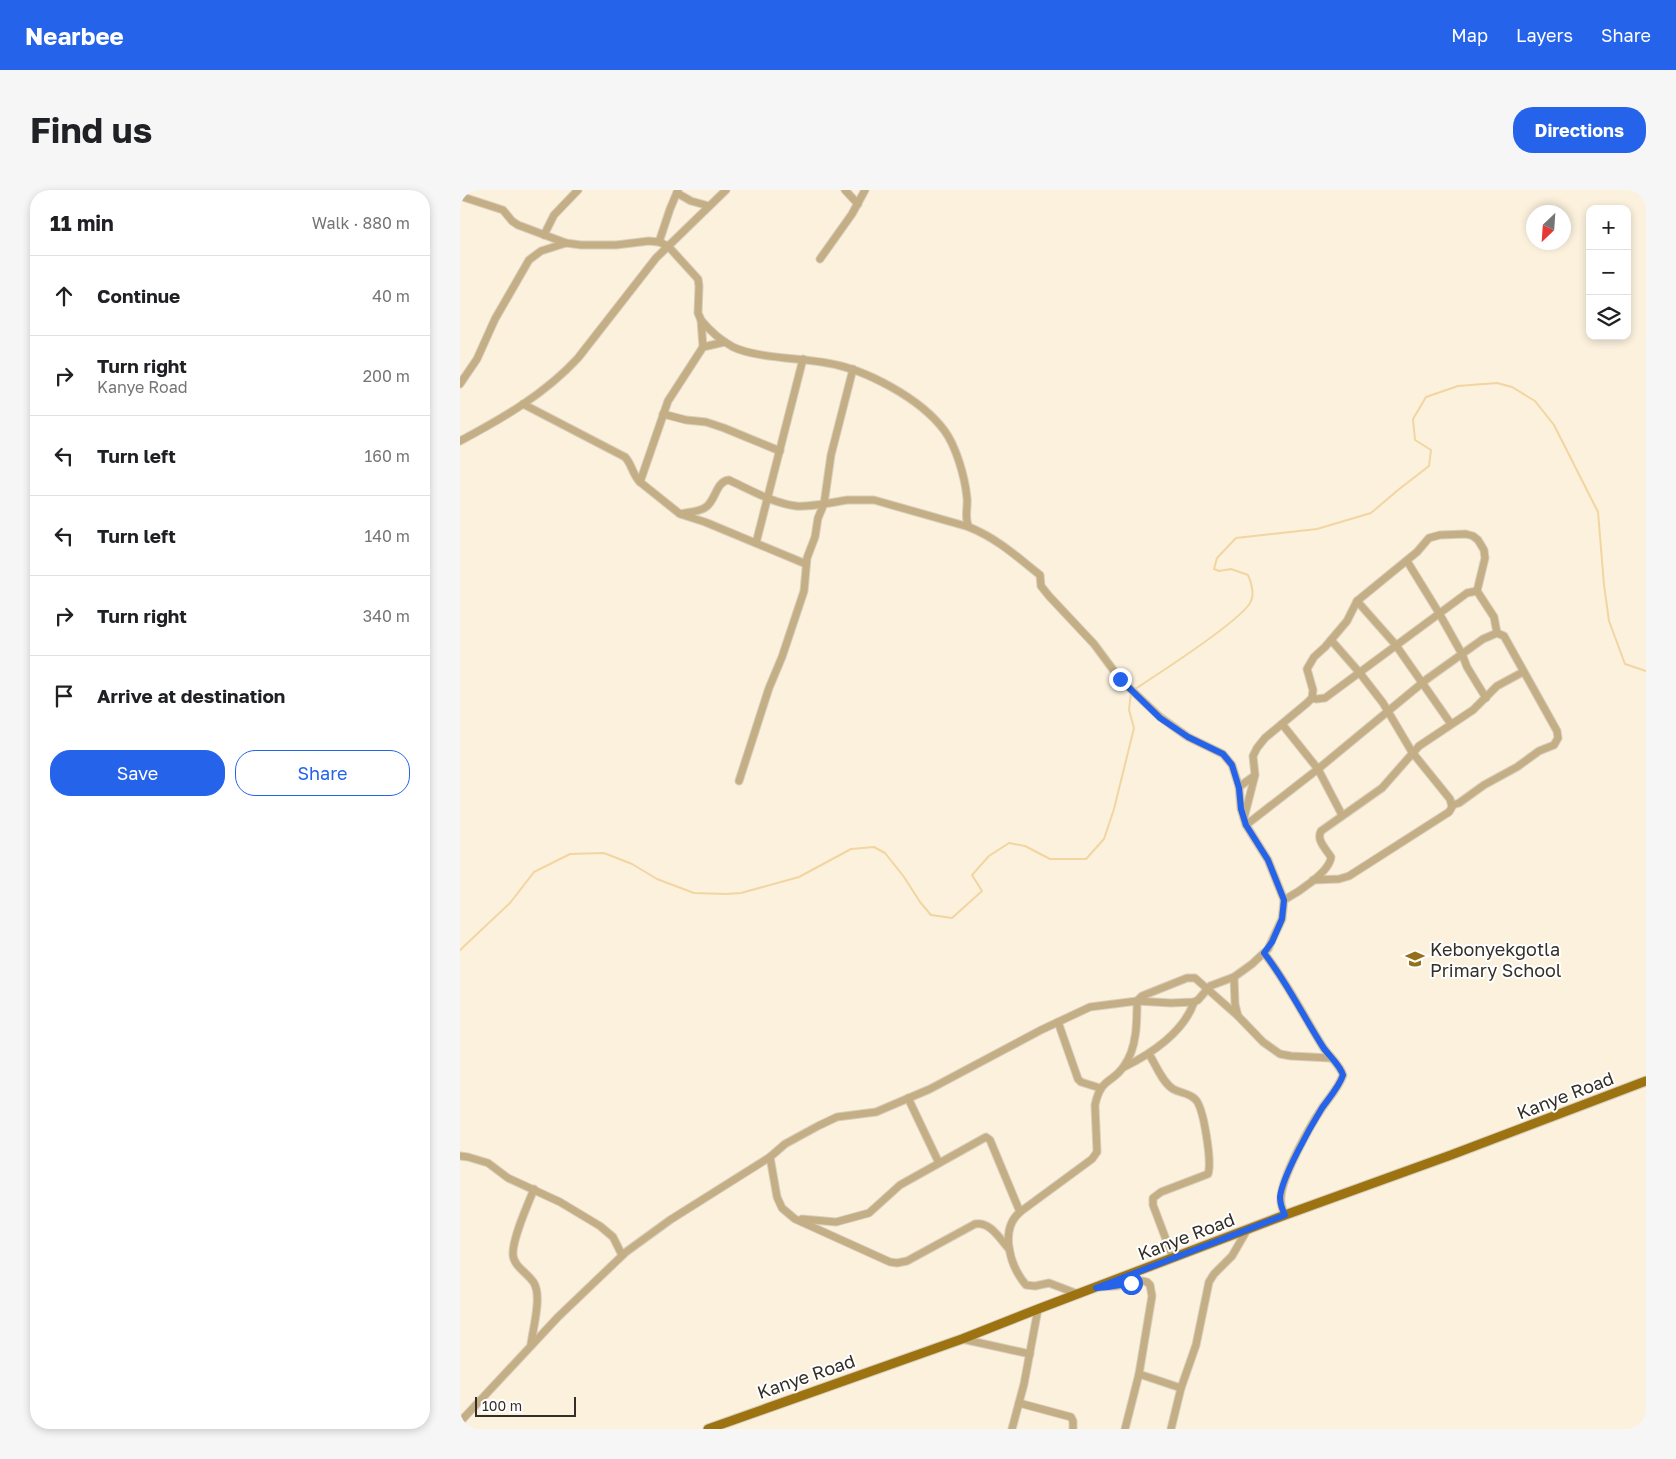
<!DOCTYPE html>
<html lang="en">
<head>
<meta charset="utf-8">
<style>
	:root { --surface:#fff; --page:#f6f6f6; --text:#202124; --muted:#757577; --line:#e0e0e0; --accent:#2563eb }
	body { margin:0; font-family:"Golos Text",sans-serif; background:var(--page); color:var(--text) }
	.controls { position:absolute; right:15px; top:15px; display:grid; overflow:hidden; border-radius:10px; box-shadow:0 2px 8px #0003 }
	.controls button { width:45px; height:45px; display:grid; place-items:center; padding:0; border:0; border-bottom:1px solid var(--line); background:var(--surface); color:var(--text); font:25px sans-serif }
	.compass { position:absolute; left:1066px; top:15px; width:45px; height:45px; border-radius:50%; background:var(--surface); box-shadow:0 2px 8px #0003; rotate:205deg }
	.scale { position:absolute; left:15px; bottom:12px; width:101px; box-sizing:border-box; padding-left:5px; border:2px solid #332f28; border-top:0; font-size:14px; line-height:18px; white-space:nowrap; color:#332f28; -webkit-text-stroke:4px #fff; paint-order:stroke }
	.stop { position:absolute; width:15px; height:15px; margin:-11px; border:4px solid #2563eb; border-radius:50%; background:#fff }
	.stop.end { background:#2563eb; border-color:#fff; box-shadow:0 1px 5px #0008 }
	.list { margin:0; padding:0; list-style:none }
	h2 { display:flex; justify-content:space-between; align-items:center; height:65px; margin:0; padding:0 20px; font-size:21px }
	h2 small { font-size:16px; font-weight:400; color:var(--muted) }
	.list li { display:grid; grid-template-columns:32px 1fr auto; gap:15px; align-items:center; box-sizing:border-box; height:80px; padding:0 20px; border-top:1px solid var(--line) }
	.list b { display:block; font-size:19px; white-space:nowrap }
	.list p { margin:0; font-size:16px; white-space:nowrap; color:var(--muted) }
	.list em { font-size:16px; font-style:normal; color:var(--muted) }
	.actions { display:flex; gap:10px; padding:15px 20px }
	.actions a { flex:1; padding:11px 0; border:1px solid var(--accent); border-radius:20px; text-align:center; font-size:18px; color:var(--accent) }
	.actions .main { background:var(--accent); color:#fff }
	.icon { flex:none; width:28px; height:28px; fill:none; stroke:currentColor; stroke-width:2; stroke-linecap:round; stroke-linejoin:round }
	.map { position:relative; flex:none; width:1186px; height:1239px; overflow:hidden; border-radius:20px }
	header { display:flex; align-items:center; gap:30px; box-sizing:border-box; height:70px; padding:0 25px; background:var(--accent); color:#fff }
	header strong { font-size:24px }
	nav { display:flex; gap:28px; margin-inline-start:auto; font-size:18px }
	.intro { display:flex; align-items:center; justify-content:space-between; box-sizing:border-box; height:120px; padding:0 30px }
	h1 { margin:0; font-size:35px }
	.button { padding:12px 22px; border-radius:20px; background:var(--accent); color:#fff; font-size:18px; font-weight:700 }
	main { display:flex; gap:30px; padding:0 30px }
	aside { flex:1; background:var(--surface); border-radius:20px; box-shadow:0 2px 8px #0003 }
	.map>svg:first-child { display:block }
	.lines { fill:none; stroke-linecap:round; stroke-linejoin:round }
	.stream { stroke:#f2d5a0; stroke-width:2 }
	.minor-casing { stroke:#d7cebc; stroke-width:9 }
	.major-casing { stroke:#d7cebc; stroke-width:11 }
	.minor { stroke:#c4ae85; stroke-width:7 }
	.major { stroke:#9c7310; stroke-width:9 }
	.route { stroke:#2563eb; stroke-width:6 }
	.labels { text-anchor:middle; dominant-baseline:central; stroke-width:4; stroke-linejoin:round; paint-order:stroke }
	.poi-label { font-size:18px; fill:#332f28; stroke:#fff; text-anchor:start }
	.street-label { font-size:18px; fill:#332f28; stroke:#fff }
</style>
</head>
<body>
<header>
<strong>Nearbee</strong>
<nav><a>Map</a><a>Layers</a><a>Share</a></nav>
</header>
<div class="intro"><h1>Find us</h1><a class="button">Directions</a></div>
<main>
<aside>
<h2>11 min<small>Walk · 880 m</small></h2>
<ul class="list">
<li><svg class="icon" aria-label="ahead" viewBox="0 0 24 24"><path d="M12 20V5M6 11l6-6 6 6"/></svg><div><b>Continue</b></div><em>40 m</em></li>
<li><svg class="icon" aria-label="right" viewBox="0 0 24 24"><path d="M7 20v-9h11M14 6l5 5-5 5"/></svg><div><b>Turn right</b><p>Kanye Road</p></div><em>200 m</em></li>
<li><svg class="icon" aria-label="left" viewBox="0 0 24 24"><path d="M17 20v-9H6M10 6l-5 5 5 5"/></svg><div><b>Turn left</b></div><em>160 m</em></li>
<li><svg class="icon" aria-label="left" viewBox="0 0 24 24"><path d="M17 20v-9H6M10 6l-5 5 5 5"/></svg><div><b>Turn left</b></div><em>140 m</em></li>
<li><svg class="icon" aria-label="right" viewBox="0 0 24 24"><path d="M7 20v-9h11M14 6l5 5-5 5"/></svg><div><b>Turn right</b></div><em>340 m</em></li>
<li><svg class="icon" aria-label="arrive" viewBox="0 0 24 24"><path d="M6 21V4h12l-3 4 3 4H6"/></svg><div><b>Arrive at destination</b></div></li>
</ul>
<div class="actions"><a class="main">Save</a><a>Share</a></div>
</aside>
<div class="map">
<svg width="1186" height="1239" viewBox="0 0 1186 1239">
	<rect width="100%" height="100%" fill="#fbf1dd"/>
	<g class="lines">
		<!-- stream -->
		<g class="stream">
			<path d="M675 499C695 486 784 429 791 411 795 402 791 392 788 385L771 379 759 381 754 379 757 368 776 348 857 339 911 323 938 300 969 276 971 260 955 250 953 229 966 207 998 196 1037 193 1052 197 1075 211 1094 235 1138 322 1144 395 1149 431 1165 474 1186 481"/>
			<path d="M0 760 50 713 74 682 110 664 144 663 172 674 197 689 234 703 266 704 281 703 339 687 391 659 414 657 425 663 444 687 460 712 471 725 492 728 522 701 512 685 529 666 549 653 565 656 590 669H626L644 649 654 619 674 538 669 520 671 502"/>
		</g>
		<!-- minor casing -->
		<g class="minor-casing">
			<g id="minor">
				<path d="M385 0 398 14"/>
				<path d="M217 3 231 11 249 16"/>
				<path d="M0 6 43 20 52 31 58 35 106 53 121 55H156L189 51 199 52 208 56 238 89 239 96 238 123 241 130 243 157 208 211 180 292 220 324 245 332 346 374"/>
				<path d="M84 45 94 25 118 0"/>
				<path d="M199 52 210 19 218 0"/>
				<path d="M360 69 392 24 405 0"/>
				<path d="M243 157 265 152"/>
				<path d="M0 194 17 169 35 129 69 70 81 61 106 53"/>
				<path d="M63 214 165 267C172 274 172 284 180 292"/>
				<path d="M203 224 226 230 246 232 264 238 320 261"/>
				<path d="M0 251C43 228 85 204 118 168L196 68 266 0"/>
				<path d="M221 324C229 322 239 322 246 317 256 310 256 291 269 290 290 300 313 313 336 316 345 317 355 315 364 314L371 265 393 179"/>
				<path d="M296 353 343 169"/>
				<path d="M947 371 979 423 1002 464 1007 477 1026 508"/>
				<path d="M897 411 935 454 991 534"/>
				<path d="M852 508 856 509 865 508 1007 403 1017 401"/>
				<path d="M822 534 858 579 882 625"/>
				<path d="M279 591 309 498 322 467 344 401 347 368 355 347 358 328 364 314 387 310H414L509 337"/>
				<path d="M779 597 794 586"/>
				<path d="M784 628 795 585 793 566 797 558 805 548 847 513 852 508 853 500 847 479 854 467 865 457 887 431 897 411 957 362 969 348 980 345 1006 344 1013 346 1018 350 1024 360 1025 368 1017 401 1034 427 1037 443"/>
				<path d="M786 635 858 579 967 489 1023 449 1037 443 1044 446 1097 541 1098 548 1094 555 1079 561 1057 577 1024 595 999 613 992 615"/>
				<path d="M853 690 879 689 889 686 989 622 992 617 990 609 952 562 923 513 899 482 871 450"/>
				<path d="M824 710C837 703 870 682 871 667 866 659 856 650 861 641L922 598 959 556 1013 520 1037 496 1063 482"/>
				<path d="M804 763C827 792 843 825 863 857 869 866 880 875 883 885 879 897 869 908 862 918 850 936 822 986 821 1007 820 1014 822 1019 825 1025"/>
				<path d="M774 787 775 814 778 826"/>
				<path d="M598 832 618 889 621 892 640 898"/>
				<path d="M689 864C696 875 702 892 713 899 720 903 729 903 735 909 744 917 752 973 748 984L701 1002 693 1008V1015L713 1068"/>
				<path d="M664 877C691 864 724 842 734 812"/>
				<path d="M448 908 479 973"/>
				<path d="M0 966 8 967 28 973 48 988 100 1012 140 1036 153 1047 162 1065"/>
				<path d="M310 967 317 1007 322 1018 335 1029 430 1072 437 1073 447 1071 515 1034C530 1031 540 1049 549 1059"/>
				<path d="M342 1029 376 1032 409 1023 440 995 526 947 530 950 560 1022"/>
				<path d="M639 1097 656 1096 683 1091 687 1092 690 1095 692 1106 679 1184 665 1239"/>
				<path d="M618 1104 589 1093 575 1096 566 1095C550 1076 539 1040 560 1022L632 969 637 962 635 915C641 887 652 894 664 876 677 858 677 832 677 811L682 806 727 788H735L778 826 803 852 820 864 831 866 870 868"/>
				<path d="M502 1149 570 1164"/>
				<path d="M71 1154C73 1138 82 1107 74 1093 68 1083 54 1077 53 1065 52 1049 68 1014 74 999"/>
				<path d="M679 1184 721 1198"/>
				<path d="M559 1213 611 1227 613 1231V1239"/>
				<path d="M0 1232 98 1127 166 1062 210 1030 310 967 325 954 358 936 377 927 416 922 470 899 581 840 630 817 677 811 711 813 734 812 738 810 750 796 774 787 792 774 808 759 822 729 824 710 808 670 786 635 781 619 779 597 772 575 763 564 728 547 700 527 660 489 634 454 589 406 581 396 580 385C556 366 538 349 509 337 504 328 508 318 507 308 505 287 496 256 484 240 460 208 405 179 367 173 340 168 296 168 273 157 260 150 250 141 241 130"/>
				<path d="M552 1239 564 1194 578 1119"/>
				<path d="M711 1239 721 1198 736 1155 749 1092 754 1084 772 1066 787 1040"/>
			</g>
		</g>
		<!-- major casing -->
		<g class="major-casing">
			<path id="major" d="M248 1239 502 1149 578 1119 825 1025 991 965 1186 891"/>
		</g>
		<!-- minor -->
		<use href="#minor" class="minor"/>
		<!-- major -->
		<use href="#major" class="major"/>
	</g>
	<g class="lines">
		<!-- route -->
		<path class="route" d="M660 489 700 528 728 547 763 564 772 575 779 598 781 619 786 635 808 670 824 710 822 729 812 752 804 763C827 792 843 826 863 857 869 866 880 875 883 885 879 897 869 908 862 918 851 936 822 987 820 1007 820 1014 822 1019 825 1025L636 1098 648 1097 671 1093"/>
	</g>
	<!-- icons -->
	<defs>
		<g id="school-bare" transform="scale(1.5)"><path d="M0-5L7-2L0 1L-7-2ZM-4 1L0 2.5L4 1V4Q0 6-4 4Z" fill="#956f19" stroke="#fff" stroke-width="2.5" paint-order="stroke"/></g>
	</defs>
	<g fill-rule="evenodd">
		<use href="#school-bare" x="955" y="769"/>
	</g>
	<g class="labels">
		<!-- poi labels -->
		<g class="poi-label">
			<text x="970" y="759">Kebonyekgotla<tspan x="970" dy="21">Primary School</tspan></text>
		</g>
		<!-- street labels -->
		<g class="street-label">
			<text transform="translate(1105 905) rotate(-21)">Kanye Road</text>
			<text transform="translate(726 1046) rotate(-21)">Kanye Road</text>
			<text transform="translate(346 1186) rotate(-19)">Kanye Road</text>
		</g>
	</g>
</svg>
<div class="controls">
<button>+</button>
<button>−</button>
<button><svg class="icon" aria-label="layers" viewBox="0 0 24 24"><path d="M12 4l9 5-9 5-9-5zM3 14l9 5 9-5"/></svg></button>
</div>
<svg class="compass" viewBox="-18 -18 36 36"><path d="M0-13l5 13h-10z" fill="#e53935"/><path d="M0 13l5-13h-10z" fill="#757577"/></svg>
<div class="scale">100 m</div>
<div class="stop" style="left:671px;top:1093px"></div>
<div class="stop end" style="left:660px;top:489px"></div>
</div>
</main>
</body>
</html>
